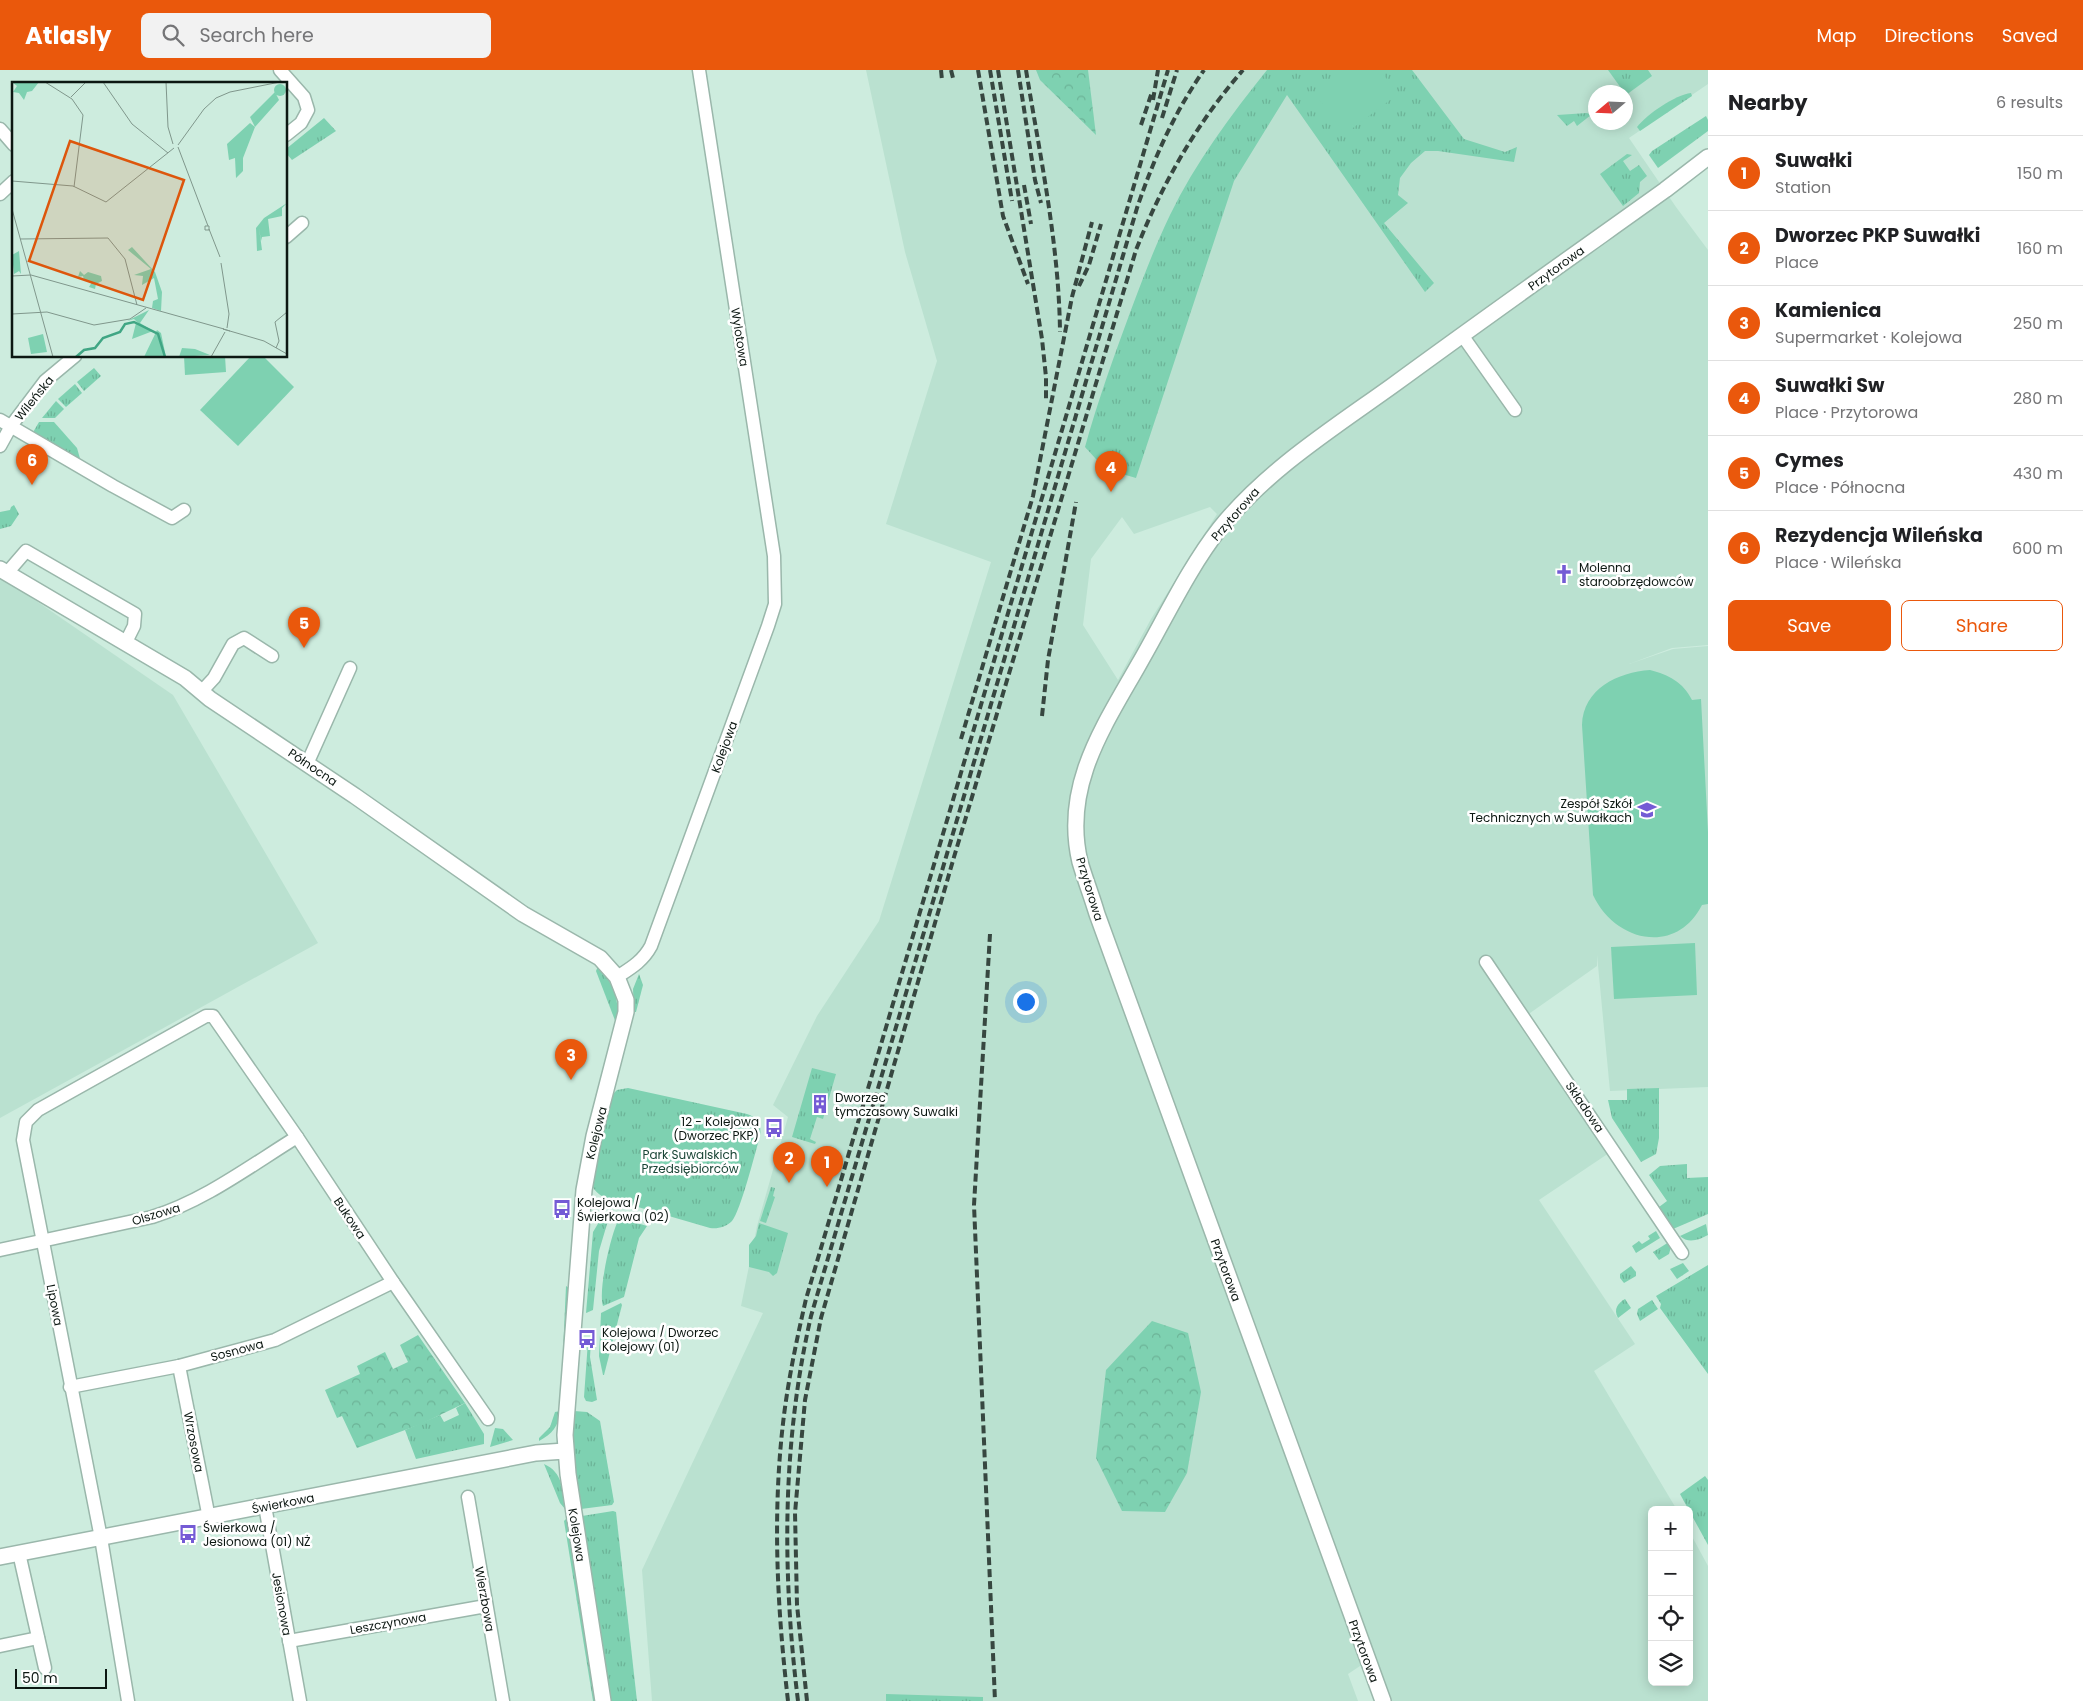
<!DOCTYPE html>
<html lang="en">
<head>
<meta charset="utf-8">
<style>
	:root { --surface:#fff; --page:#f2f2f2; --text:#202124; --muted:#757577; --line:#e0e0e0; --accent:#ea580c }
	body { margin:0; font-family:Poppins,sans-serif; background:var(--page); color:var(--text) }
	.controls { position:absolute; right:15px; bottom:15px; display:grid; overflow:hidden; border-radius:8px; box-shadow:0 2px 12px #0003 }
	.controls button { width:45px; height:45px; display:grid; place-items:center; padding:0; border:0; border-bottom:1px solid var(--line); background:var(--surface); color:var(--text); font:25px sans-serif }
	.compass { position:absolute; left:1588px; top:15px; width:45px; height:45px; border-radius:50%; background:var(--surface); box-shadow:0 2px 12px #0003; rotate:251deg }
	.scale { position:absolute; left:15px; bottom:12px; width:92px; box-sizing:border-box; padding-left:5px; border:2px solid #0c1712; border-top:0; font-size:14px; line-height:18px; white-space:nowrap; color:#0c1712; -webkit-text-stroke:4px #fff; paint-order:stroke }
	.you { position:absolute; left:1025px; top:931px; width:18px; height:18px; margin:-12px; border:4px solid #fff; border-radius:50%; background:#1a73e8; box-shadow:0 0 0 8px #1a73e833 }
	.badge { display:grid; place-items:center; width:32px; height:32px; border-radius:50%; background:var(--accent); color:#fff; font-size:16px; font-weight:700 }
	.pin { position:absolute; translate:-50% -41px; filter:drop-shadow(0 1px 2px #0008) }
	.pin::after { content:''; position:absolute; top:26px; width:18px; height:15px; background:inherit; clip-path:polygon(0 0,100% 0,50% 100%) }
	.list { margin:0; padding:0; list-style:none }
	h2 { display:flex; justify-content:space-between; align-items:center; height:65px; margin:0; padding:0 20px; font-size:21px }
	h2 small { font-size:16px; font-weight:400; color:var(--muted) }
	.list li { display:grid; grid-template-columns:32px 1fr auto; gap:15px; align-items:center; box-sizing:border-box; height:75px; padding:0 20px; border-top:1px solid var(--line) }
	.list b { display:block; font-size:19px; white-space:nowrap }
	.list p { margin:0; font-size:16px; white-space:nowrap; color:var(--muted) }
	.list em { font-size:16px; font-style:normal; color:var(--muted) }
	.actions { display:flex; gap:10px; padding:15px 20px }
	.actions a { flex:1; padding:11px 0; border:1px solid var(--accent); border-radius:8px; text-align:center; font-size:18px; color:var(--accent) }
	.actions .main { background:var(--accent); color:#fff }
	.icon { flex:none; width:28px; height:28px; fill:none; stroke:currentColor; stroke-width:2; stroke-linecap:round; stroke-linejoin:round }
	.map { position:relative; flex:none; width:1708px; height:1631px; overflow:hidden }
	header { display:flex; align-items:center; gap:30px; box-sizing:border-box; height:70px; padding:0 25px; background:var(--accent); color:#fff }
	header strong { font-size:24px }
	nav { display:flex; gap:28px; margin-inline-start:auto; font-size:18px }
	.search { width:350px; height:45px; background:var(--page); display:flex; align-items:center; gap:12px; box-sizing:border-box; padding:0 18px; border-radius:8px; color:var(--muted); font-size:19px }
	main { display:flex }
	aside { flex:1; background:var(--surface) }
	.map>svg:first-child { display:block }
	.built { fill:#bae1d0; fill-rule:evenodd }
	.grass { fill:url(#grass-tufts) }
	.forest { fill:url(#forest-crowns) }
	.garden { fill:#7ed1b1 }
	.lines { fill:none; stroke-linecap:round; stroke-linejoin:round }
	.minor-casing { stroke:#9ab7ab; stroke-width:15 }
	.tertiary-casing { stroke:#9ab7ab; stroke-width:18 }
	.minor { stroke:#fff; stroke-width:12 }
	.tertiary { stroke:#fff; stroke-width:15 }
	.rail { stroke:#374740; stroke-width:4; stroke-dasharray:8 4; stroke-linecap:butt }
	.labels { text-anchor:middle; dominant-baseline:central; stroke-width:5; stroke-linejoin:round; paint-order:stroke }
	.street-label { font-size:12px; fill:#0c1712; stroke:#fff }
	.poi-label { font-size:12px; fill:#0c1712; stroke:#fff; text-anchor:start }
	.park-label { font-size:12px; fill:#1a4536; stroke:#fff }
	.inset-river { fill:none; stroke:#40a684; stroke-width:2.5 }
	.inset-road { fill:none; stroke:#80978c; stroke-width:1 }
	.view { fill:#dd560c; fill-opacity:0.15; stroke:#dd560c; stroke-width:2.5 }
	.inset-edge { fill:none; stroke:#0c1712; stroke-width:2.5 }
</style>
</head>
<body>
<header>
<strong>Atlasly</strong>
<div class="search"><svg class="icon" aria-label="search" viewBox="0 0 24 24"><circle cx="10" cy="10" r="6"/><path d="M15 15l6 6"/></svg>Search here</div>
<nav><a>Map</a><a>Directions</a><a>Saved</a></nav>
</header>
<main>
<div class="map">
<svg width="1708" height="1631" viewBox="0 0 1708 1631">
	<defs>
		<pattern id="grass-tufts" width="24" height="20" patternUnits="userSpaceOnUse" patternTransform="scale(1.25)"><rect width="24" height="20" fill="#7ed1b1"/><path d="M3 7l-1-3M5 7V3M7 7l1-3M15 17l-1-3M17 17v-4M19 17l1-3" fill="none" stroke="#6cb397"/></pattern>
		<pattern id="forest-crowns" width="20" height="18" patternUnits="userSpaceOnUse" patternTransform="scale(1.25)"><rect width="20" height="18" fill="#7ed1b1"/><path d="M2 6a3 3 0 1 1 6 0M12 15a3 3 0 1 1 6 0" fill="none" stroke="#6cb397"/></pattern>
	</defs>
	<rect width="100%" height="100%" fill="#cdecde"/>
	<!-- built -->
	<g class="built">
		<path d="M866 0H1708V14L1629 68 1676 137 1708 180V575L1672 578 1629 594 1673 579 1708 576V1017L1610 1021 1597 885V896L1520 950 1609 1083 1539 1130 1635 1274 1594 1301 1677 1440H1652V1612H1689V1461L1708 1496V1631H1392L1375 1586 1348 1604 1358 1631H652L642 1500 763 1243 741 1236 757 1156 788 1047 773 1035 817 946 879 851 991 492 886 454 937 291 905 182ZM1596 22H1626V52H1596ZM1210 437 1217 444 1151 549 1118 610 1083 555 1091 489 1122 447 1134 464Z"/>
		<path d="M0 506 173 625 318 873 0 1048Z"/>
	</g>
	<!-- grass -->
	<g class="grass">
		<path d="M1267 0H1412L1464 69 1505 82 1517 77 1514 92 1438 81H1425L1411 93 1400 108 1398 125 1408 133 1384 153 1434 213 1425 222 1287 25 1234 111 1136 408 1105 399 1085 377C1098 330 1114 286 1131 240 1143 208 1155 176 1170 145 1195 93 1231 45 1267 0Z"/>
		<path d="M1608 0H1648L1652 6 1626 25Z"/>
		<path d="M1691 23 1692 26 1640 61 1637 57C1647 44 1675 25 1691 23Z"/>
		<path d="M1587 43 1591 45 1577 56 1574 51 1567 56 1557 45Z"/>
		<path d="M1706 46 1708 50V61L1658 98 1649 85 1652 81Z"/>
		<path d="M324 48 336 61 292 90 286 83V79Z"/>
		<path d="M1627 84 1632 85 1623 91 1630 101 1639 95 1647 106 1640 112 1639 123 1623 136 1600 104Z"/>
		<path d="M94 298 101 306 84 321 77 312Z"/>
		<path d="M75 314 82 323 66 337 58 329Z"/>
		<path d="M56 331 64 339 55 348H42Z"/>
		<path d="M39 352H54L77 378 81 392 32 364Z"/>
		<path d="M14 435 19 444 11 456 0 459V442L10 440 11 437Z"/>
		<path d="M598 896C613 913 621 931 616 953L596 901Z"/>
		<path d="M639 904 643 915 636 942H634L633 919Z"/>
		<path d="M812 998 836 1004 823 1049 817 1047 810 1069 816 1072 815 1074 792 1067Z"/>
		<path d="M628 1018 747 1044C757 1047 762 1055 760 1066 755 1083 741 1140 732 1151 726 1157 718 1159 710 1158L607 1128C600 1126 596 1122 592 1116L600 1073 613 1024 617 1020Z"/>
		<path d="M1659 1018V1068L1656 1084 1641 1092 1612 1048 1608 1030H1627V1019Z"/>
		<path d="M1687 1094V1108L1708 1107V1144L1673 1159 1659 1137 1667 1131 1649 1105 1660 1096Z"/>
		<path d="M771 1117 775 1118 773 1126 775 1127 766 1153 760 1151Z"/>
		<path d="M610 1144 599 1181 593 1240 586 1243 593 1162 599 1152Z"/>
		<path d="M624 1149 647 1156 639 1168 624 1227 603 1236C598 1221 610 1169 617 1153Z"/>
		<path d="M759 1153 788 1163 777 1203 773 1206 769 1202 749 1197V1175L756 1166Z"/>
		<path d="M1706 1154 1708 1165C1699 1170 1688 1174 1680 1166Z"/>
		<path d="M1656 1161 1660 1168 1636 1183 1632 1176 1639 1171 1642 1174 1650 1169 1648 1166Z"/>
		<path d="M1669 1172 1671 1177 1669 1184 1659 1190 1653 1182Z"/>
		<path d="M1683 1193 1689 1201 1677 1209 1670 1199Z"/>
		<path d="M1708 1195V1304L1660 1238 1661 1234 1656 1226Z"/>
		<path d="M1631 1196 1636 1202V1206L1624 1213 1620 1208V1204Z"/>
		<path d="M566 1216 569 1218 564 1279 563 1281Z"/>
		<path d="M1625 1229 1631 1238 1618 1248C1613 1239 1618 1233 1625 1229Z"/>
		<path d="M1652 1230 1658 1239 1640 1251 1637 1244 1638 1239Z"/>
		<path d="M621 1233 622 1235 604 1305H603L599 1286 601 1243Z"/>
		<path d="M588 1271H591L590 1287 597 1330 592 1332 586 1331 584 1327Z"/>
		<path d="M465 1333 484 1364V1374L416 1389 405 1360 440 1345 444 1352 459 1345 456 1338Z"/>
		<path d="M560 1341C559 1356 552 1364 539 1371V1368L550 1357 555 1342Z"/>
		<path d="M574 1341 587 1342 600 1351 614 1432 612 1435 581 1439 573 1385Z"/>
		<path d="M495 1358 503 1359 513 1370 490 1377Z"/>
		<path d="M544 1394C563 1402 563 1421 565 1439L560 1433Z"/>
		<path d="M1705 1406 1708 1410V1475L1680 1424Z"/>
		<path d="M613 1441 616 1442 637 1631H611L582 1446Z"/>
		<path d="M566 1449H568L596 1631H593L564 1451Z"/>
		<path d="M886 1624 983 1627V1631H886Z"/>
	</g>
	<!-- forest -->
	<g class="forest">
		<path d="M1036 0H1088L1096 65 1040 10Z"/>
		<path d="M1152 1251 1188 1263 1201 1322 1187 1403 1165 1442 1122 1441 1096 1388 1106 1300Z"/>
		<path d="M418 1265 465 1333 421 1354 357 1378 342 1346 337 1348 325 1320 360 1304 357 1296 385 1282 393 1299 408 1292 400 1275Z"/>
	</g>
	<!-- garden -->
	<g class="garden">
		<path d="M1353 0H1380L1398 24 1345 64 1317 27Z"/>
		<path d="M184 286H225L226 302 185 305Z"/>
		<path d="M251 286H263L294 317 238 376 200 340Z"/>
		<path d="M1650 600C1669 605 1683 612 1692 630L1701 629 1708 762V834L1702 835C1676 886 1615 872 1593 825L1582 655C1583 619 1618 602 1650 600Z"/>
		<path d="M1695 873 1697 925 1614 929 1611 877Z"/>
		<path d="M692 1074 696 1080 688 1085 679 1087 674 1097 667 1096C669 1081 681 1081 692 1074Z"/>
	</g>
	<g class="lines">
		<!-- minor casing -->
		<g class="minor-casing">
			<g id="minor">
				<path d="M280 0 304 27 308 40 301 53 286 65"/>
				<path d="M0 59 14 75"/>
				<path d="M0 124 14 111"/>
				<path d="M286 167 302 153"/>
				<path d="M1462 265 1515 340"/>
				<path d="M0 350 113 416 172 448 184 440"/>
				<path d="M0 376 11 356 45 311 75 286"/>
				<path d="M7 503 26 481 135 544 134 556 126 572"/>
				<path d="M202 621 214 608 233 574 244 568 272 586"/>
				<path d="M307 694 350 598"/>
				<path d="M1486 892 1682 1183"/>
				<path d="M617 907C631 898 643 891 651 876L768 556 775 534 774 486 699 0"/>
				<path d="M0 1180 152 1147C204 1131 250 1096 297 1067"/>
				<path d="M179 1296 209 1448"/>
				<path d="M70 1317 179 1296 275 1270 393 1212"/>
				<path d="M468 1427 503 1631"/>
				<path d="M265 1436 300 1631"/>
				<path d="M19 1483 45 1598"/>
				<path d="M289 1571 486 1536"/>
				<path d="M0 1576 38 1568"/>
				<path d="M128 1631 101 1468 23 1070 26 1052 38 1040 206 946H213L297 1067 393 1212 488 1349"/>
			</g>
		</g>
		<!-- tertiary casing -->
		<g class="tertiary-casing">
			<g id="tertiary">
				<path d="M0 499 185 608 210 629 355 726 523 844 600 888 617 907 626 930V942L594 1066 584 1120 565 1365 568 1404 603 1631"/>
				<path d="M0 1487 536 1383 565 1381"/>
				<path d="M1383 1631 1097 844C1092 827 1085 809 1080 792 1062 716 1104 656 1139 594 1165 549 1188 499 1220 458 1267 400 1332 359 1392 316 1482 250 1574 185 1665 120L1708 87"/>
			</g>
		</g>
		<!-- minor -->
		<use href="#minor" class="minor"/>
		<!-- tertiary -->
		<use href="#tertiary" class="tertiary"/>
		<!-- rail -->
		<g class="rail">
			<path d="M941 0 942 10"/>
			<path d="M951 0 953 8"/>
			<path d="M978 0 1003 146 1028 214"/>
			<path d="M990 0 1012 131"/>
			<path d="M998 0 1042 269 1046 307V331"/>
			<path d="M1018 0 1035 110 1041 133"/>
			<path d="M1026 0C1040 86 1059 174 1060 262"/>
			<path d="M1153 30 1158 0"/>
			<path d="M1162 48 1177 0"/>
			<path d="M1141 55 1152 22"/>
			<path d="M1024 115 1031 154"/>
			<path d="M1079 216 1089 195 1101 154"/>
			<path d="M1042 646 1048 590 1076 432"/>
			<path d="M961 669 1033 426 1072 227 1092 152"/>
			<path d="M990 864 974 1135 995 1631"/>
			<path d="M788 1631C777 1536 772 1441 784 1345 789 1306 797 1268 806 1229L1168 0"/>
			<path d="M798 1631C782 1502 782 1373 811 1246L1137 138C1154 88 1174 43 1204 0"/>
			<path d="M807 1631 797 1535 795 1443 805 1330 821 1248 954 787 1136 180C1162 114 1196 54 1243 0"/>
		</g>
	</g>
	<!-- icons -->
	<defs>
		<g id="church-bare" transform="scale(1.5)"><path d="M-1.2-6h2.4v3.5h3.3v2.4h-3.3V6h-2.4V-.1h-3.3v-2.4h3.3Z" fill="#745bd5" stroke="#fff" stroke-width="2.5" paint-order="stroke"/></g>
		<g id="school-bare" transform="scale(1.5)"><path d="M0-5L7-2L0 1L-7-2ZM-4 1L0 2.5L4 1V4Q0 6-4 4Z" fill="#745bd5" stroke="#fff" stroke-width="2.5" paint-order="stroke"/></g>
		<g id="building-bare" transform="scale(1.5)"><path d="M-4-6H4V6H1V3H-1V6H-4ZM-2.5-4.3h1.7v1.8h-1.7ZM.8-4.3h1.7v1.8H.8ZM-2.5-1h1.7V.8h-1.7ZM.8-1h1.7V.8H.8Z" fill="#745bd5" stroke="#fff" stroke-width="2.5" paint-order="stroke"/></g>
		<g id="bus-bare" transform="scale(1.5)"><path d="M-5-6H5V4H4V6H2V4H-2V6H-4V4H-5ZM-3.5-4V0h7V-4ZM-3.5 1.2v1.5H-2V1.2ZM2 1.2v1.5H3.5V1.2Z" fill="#745bd5" stroke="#fff" stroke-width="2.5" paint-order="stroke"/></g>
	</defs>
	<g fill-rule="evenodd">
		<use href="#church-bare" x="1564" y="504"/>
		<use href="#school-bare" x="1647" y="740"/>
		<use href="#building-bare" x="820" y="1034"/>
		<use href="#bus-bare" x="774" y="1058"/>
		<use href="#bus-bare" x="562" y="1139"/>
		<use href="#bus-bare" x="587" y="1269"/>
		<use href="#bus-bare" x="188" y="1464"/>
	</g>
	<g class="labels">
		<!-- street labels -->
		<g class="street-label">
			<text transform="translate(1556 198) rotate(-36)">Przytorowa</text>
			<text transform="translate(740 267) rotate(81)">Wylotowa</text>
			<text transform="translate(34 328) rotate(-51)">Wileńska</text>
			<text transform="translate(1235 444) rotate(-49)">Przytorowa</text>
			<text transform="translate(724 677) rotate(-70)">Kolejowa</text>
			<text transform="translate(313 697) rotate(34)">Północna</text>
			<text transform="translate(1090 819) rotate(73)">Przytorowa</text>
			<text transform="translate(1585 1037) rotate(56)">Składowa</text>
			<text transform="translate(596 1063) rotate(-76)">Kolejowa</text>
			<text transform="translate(156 1144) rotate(-17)">Olszowa</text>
			<text transform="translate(350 1148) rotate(56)">Bukowa</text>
			<text transform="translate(1226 1200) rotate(70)">Przytorowa</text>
			<text transform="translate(55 1235) rotate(79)">Lipowa</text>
			<text transform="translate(237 1280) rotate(-15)">Sosnowa</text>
			<text transform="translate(194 1372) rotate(79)">Wrzosowa</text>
			<text transform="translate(283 1433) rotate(-11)">Świerkowa</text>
			<text transform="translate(577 1465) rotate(81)">Kolejowa</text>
			<text transform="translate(485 1529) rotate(80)">Wierzbowa</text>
			<text transform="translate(282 1534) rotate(80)">Jesionowa</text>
			<text transform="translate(388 1553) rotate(-10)">Leszczynowa</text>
			<text transform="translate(1364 1581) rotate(70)">Przytorowa</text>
		</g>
		<!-- poi labels -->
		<g class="poi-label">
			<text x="1579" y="497">Molenna<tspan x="1579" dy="14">staroobrzędowców</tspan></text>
			<text x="1632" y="733" text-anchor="end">Zespół Szkół<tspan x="1632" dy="14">Technicznych w Suwałkach</tspan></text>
			<text x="835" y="1027">Dworzec<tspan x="835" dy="14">tymczasowy Suwalki</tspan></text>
			<text x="759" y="1051" text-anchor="end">12 - Kolejowa<tspan x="759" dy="14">(Dworzec PKP)</tspan></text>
			<text x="577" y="1132">Kolejowa /<tspan x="577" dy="14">Świerkowa (02)</tspan></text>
			<text x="602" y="1262">Kolejowa / Dworzec<tspan x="602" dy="14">Kolejowy (01)</tspan></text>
			<text x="203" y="1457">Świerkowa /<tspan x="203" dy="14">Jesionowa (01) NŻ</tspan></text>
		</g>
		<!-- park labels -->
		<g class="park-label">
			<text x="690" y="1084">Park Suwalskich<tspan x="690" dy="14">Przedsiębiorców</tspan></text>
		</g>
	</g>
	<!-- overview -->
	<g transform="translate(12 12)">
		<rect width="275" height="275" fill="#cdecde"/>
		<path d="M27 0 20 9 15 10 12 18 7 11 1 10 5 4 0 0ZM263 10 267 18 243 45 238 35ZM275 121 270 126V134L256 137 258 154 250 155 249 159 247 146 250 168 245 169 244 146 252 136ZM120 165 143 190 150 210 149 229 140 226 141 219 146 217 142 196 130 203 131 194 122 193 139 187 116 168ZM7 169 9 192 7 189 2 192 0 173ZM137 228 128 241 141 249 120 257 124 241 127 242 122 237 115 239ZM145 248 149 251 154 275H132ZM31 252 35 270 19 272 16 256ZM170 266 183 267 198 273 167 275Z" fill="#7ed1b1"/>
		<path d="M238 41 243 45 231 76V89L224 96 223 76 217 78 215 62Z" fill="#7ed1b1"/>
		<path d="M262 8a6 6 0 1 1 12 0a6 6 0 1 1-12 0Z" fill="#7ed1b1"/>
		<path d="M68 189 72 193 76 190 89 194 90 199 84 202 83 207 77 205 80 200 72 198 71 194 66 195Z" fill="#7ed1b1"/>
		<path class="inset-river" d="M64 275 72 268 83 266 91 256 108 250 113 242 122 240 146 252 153 275"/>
		<path class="inset-road" d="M33 0 60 17 71 33 62 105M91 0 120 42 156 71M154 0 156 45 161 62M59 15 74 0M166 63 192 27 204 16 218 10 268 0M166 65 196 144M0 99 61 104 94 120 162 66M0 127 41 275M193 144H197V148H193ZM197 147 208 175M8 157 96 156 113 177 125 223M209 181 217 232 215 246M0 194 19 193 212 247M0 232 35 230 82 243 118 237 134 226M218 249 211 247 252 259 275 272M264 266 267 259 263 240 275 230M199 275 213 250"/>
		<path class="view" d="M58 59 172 98 131 218 17 179Z"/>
		<rect width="275" height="275" class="inset-edge"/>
	</g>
</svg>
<div class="controls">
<button>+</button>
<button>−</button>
<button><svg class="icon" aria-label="locate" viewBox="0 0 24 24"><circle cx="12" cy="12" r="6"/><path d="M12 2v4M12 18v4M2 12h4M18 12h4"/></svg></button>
<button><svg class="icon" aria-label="layers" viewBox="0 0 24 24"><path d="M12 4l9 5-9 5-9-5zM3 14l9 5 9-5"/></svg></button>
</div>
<svg class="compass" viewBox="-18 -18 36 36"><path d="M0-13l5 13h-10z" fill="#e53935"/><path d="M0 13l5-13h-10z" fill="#757577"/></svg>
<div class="scale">50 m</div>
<div class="you"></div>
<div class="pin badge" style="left:827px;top:1117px">1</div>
<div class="pin badge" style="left:789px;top:1113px">2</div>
<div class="pin badge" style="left:571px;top:1010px">3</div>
<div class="pin badge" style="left:1111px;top:422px">4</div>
<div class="pin badge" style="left:304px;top:578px">5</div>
<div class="pin badge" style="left:32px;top:415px">6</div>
</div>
<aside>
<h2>Nearby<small>6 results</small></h2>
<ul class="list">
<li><span class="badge">1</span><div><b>Suwałki</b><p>Station</p></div><em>150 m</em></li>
<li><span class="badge">2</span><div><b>Dworzec PKP Suwałki</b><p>Place</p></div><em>160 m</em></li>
<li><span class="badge">3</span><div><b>Kamienica</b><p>Supermarket · Kolejowa</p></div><em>250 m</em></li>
<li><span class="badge">4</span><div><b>Suwałki Sw</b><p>Place · Przytorowa</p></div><em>280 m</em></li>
<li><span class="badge">5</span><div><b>Cymes</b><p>Place · Północna</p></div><em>430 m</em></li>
<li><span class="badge">6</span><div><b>Rezydencja Wileńska</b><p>Place · Wileńska</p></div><em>600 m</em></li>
</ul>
<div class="actions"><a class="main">Save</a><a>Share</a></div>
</aside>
</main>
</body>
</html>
